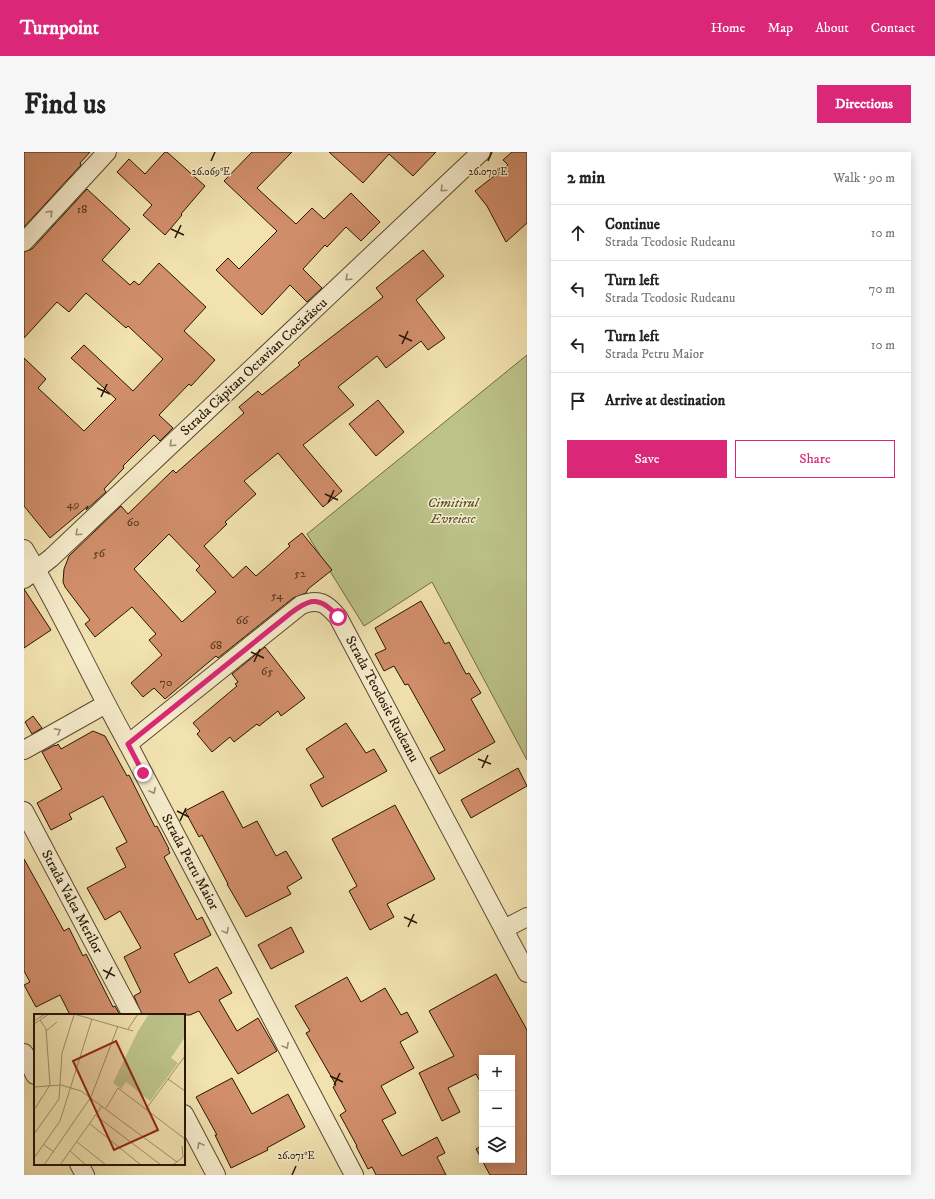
<!DOCTYPE html>
<html lang="en">
<head>
<meta charset="utf-8">
<style>
	:root { --surface:#fff; --page:#f6f6f6; --text:#222; --muted:#767676; --line:#e0e0e0; --accent:#db2777 }
	body { margin:0; font-family:"IM FELL DW Pica",serif; background:var(--page); color:var(--text) }
	.controls { position:absolute; right:12px; bottom:12px; display:grid; overflow:hidden; border-radius:0px; box-shadow:0 2px 10px #0003 }
	.controls button { width:36px; height:36px; display:grid; place-items:center; padding:0; border:0; border-bottom:1px solid var(--line); background:var(--surface); color:var(--text); font:20px sans-serif }
	.stop { position:absolute; width:12px; height:12px; margin:-9px; border:3px solid #db2777; border-radius:50%; background:#fff }
	.stop.end { background:#db2777; border-color:#fff; box-shadow:0 1px 4px #0008 }
	.list { margin:0; padding:0; list-style:none }
	h2 { display:flex; justify-content:space-between; align-items:center; height:52px; margin:0; padding:0 16px; font-size:17px }
	h2 small { font-size:13px; font-weight:400; color:var(--muted) }
	.list li { display:grid; grid-template-columns:26px 1fr auto; gap:12px; align-items:center; box-sizing:border-box; height:56px; padding:0 16px; border-top:1px solid var(--line) }
	.list b { display:block; font-size:15px; white-space:nowrap }
	.list p { margin:0; font-size:13px; white-space:nowrap; color:var(--muted) }
	.list em { font-size:13px; font-style:normal; color:var(--muted) }
	.actions { display:flex; gap:8px; padding:12px 16px }
	.actions a { flex:1; padding:9px 0; border:1px solid var(--accent); border-radius:0px; text-align:center; font-size:14px; color:var(--accent) }
	.actions .main { background:var(--accent); color:#fff }
	.icon { flex:none; width:22px; height:22px; fill:none; stroke:currentColor; stroke-width:2; stroke-linecap:round; stroke-linejoin:round }
	.map { position:relative; flex:none; width:503px; height:1023px; overflow:hidden; border-radius:0px }
	header { display:flex; align-items:center; gap:24px; box-sizing:border-box; height:56px; padding:0 20px; background:var(--accent); color:#fff }
	header strong { font-size:19px }
	nav { display:flex; gap:22px; margin-inline-start:auto; font-size:14px }
	.intro { display:flex; align-items:center; justify-content:space-between; box-sizing:border-box; height:96px; padding:0 24px }
	h1 { margin:0; font-size:28px }
	.button { padding:10px 18px; border-radius:0px; background:var(--accent); color:#fff; font-size:14px; font-weight:700 }
	main { display:flex; gap:24px; padding:0 24px }
	aside { flex:1; background:var(--surface); border-radius:0px; box-shadow:0 2px 10px #0003 }
	.map>svg:first-child { display:block }
	.green { fill:#bcc38a; stroke:#726c46 }
	.building { fill:#d18e6b; stroke:#271602; fill-rule:evenodd }
	.lines { fill:none; stroke-linecap:round; stroke-linejoin:round }
	.minor-casing { stroke:#5a492e; stroke-width:20 }
	.minor { stroke:#f6eccc; stroke-width:18 }
	.oneway { stroke:#998c71 }
	.route { stroke:#db2777; stroke-width:5 }
	.ticks { fill:none; stroke:#271602; stroke-width:1.5 }
	.labels { text-anchor:middle; dominant-baseline:central; stroke-width:3; stroke-linejoin:round; paint-order:stroke }
	.number-label { font-size:12px; fill:#52341c }
	.street-label { font-size:14px; fill:#271602; stroke:#f6eccc }
	.park-label { font-size:14px; font-style:italic; fill:#5b5332; stroke:#f6eccc }
	.inset-road { fill:none; stroke:#a0906a; stroke-width:1 }
	.view { fill:#8f2418; fill-opacity:0.15; stroke:#8f2418; stroke-width:2 }
	.inset-edge { fill:none; stroke:#271602; stroke-width:2 }
	.ticks-label { font-size:10px; text-anchor:middle; fill:#271602; stroke:#f6eccc; stroke-width:3; stroke-linejoin:round; paint-order:stroke }
</style>
</head>
<body>
<header>
<strong>Turnpoint</strong>
<nav><a>Home</a><a>Map</a><a>About</a><a>Contact</a></nav>
</header>
<div class="intro"><h1>Find us</h1><a class="button">Directions</a></div>
<main>
<div class="map">
<svg width="503" height="1023" viewBox="0 0 503 1023">
	<rect width="100%" height="100%" fill="#f1e2b0"/>
	<filter id="stains"><feTurbulence type="fractalNoise" baseFrequency=".005" numOctaves="4"/><feColorMatrix values="0 0 0 0 .2 0 0 0 0 .09 0 0 0 0 .02 0 0 0 .5 -.17"/></filter>
	<radialGradient id="worn" r=".72"><stop offset=".6" stop-color="#630" stop-opacity="0"/><stop offset="1" stop-color="#630" stop-opacity=".3"/></radialGradient>
	<!-- green -->
	<path class="green" d="M503 203V608L408 430 340 474 283 382Z"/>
	<!-- building -->
	<g class="building">
		<path d="M0 0H66L56 11 57 13 0 75Z"/>
		<path d="M141 0H143L181 34 157 62 158 63 141 83 119 63 128 53 93 20 105 7 121 22Z"/>
		<path d="M228 0H268L233 36 272 72 288 56 300 67 327 41 356 70 337 89 322 75 303 95 301 93 279 117 298 136 283 150 266 133 238 163 192 118 204 106 215 117 253 79 200 29Z"/>
		<path d="M305 0H412L389 24 365 2 339 31Z"/>
		<path d="M488 0H503V71L482 90 463 54 451 39 484 13 479 8Z"/>
		<path d="M63 37 106 77 78 108 106 133 110 129 115 133 135 111 182 155 160 179 191 208 167 234 165 232 135 263 149 276 136 289 130 283 99 314 100 316 80 337 82 340 62 358 64 354 26 386 0 354V206L22 227 14 236 60 279 92 247 47 206 60 193 109 239 139 207 104 174 102 176 62 141 45 160 33 150 0 186V100L8 97Z"/>
		<path d="M399 98 420 124 392 148 421 186 404 198 397 189 362 216 353 204 314 235 330 253 279 293 318 339 299 355 254 301 220 329 232 342 201 370 203 372 180 394 209 426 222 414 232 424 266 394 264 392 278 381 308 418 284 437 282 441 269 446 194 506 192 504 141 547 130 536 119 545 107 531 138 503 125 488 132 482 108 455 71 485 61 472 66 468 41 435 39 430 40 417 45 404 97 354 104 362 149 318 152 321 220 261 215 255 234 239 238 243 276 213 274 211 359 145 352 136ZM145 382 176 414 172 418 192 440 158 470 110 417Z"/>
		<path d="M354 248 380 280 352 304 325 272Z"/>
		<path d="M0 437 27 478 0 496Z"/>
		<path d="M397 449 421 492 425 490 442 522 445 521 457 541 447 547 471 590 415 622 406 606 421 598 384 532 381 533 370 514 360 519 351 502 362 497 351 476Z"/>
		<path d="M241 495 281 546 257 564 254 559 235 574 233 572 210 590 206 585 188 600 173 582 176 579 169 571 213 534 211 532 214 530 208 522Z"/>
		<path d="M9 564 18 576 8 582 1 570Z"/>
		<path d="M322 571 342 601 350 597 363 619 298 655 286 633 300 625 282 597Z"/>
		<path d="M69 579 81 584 103 624 105 623 131 675 133 674 145 697H144L146 701 140 705 173 768 178 765 187 783 150 802 165 831 193 815 208 841 195 848 213 879 234 866 253 899 214 922 175 859 166 863H118L110 844 117 840 100 805 117 796 96 759 81 768 63 736 102 715 92 696 103 690 79 644 45 662 48 667 27 678 13 651 38 637 18 600 31 593 32 594 34 592 37 597Z"/>
		<path d="M494 616 503 634 447 666 437 648Z"/>
		<path d="M199 639 219 676 233 669 252 704 262 699 278 726 263 735 267 742 222 765 203 732H204L178 683 175 685 161 659Z"/>
		<path d="M371 653 411 727 363 752 370 765 346 778 325 739 333 734 308 687Z"/>
		<path d="M0 707 40 779 45 776 59 804 62 802 89 855 91 854 96 863H46L36 843 12 855 0 833 6 830 0 819Z"/>
		<path d="M267 775 280 800 247 817 234 793Z"/>
		<path d="M472 822 503 878V1023H466L452 997 458 993V1008H488V906H458V933L452 922 424 936 436 960 418 969 395 921 430 904 405 859Z"/>
		<path d="M323 825 337 850 361 836 377 863 383 860 394 880 376 890 390 916 357 934 372 961 358 968 378 1004 413 985 421 1001 413 1005 422 1023H352L348 1015 344 1017 332 994H333L316 963 322 959 309 935 312 933 282 881 286 879 271 854Z"/>
		<path d="M208 926 228 962 264 942 281 975 243 996 244 998 207 1016 191 983H193L172 945Z"/>
	</g>
	<g class="lines">
		<!-- minor casing -->
		<g class="minor-casing">
			<g id="minor">
				<path d="M0 90 83 0"/>
				<path d="M0 397C38 460 68 528 104 592L330 1023"/>
				<path d="M0 427 27 406 457 0"/>
				<path d="M104 592 277 453C295 446 302 451 314 465L503 821"/>
				<path d="M0 598 82 552"/>
				<path d="M0 659 108 863"/>
				<path d="M480 777 503 765"/>
				<path d="M0 901 11 923"/>
				<path d="M160 962 192 1023"/>
				<path d="M55 1012 61 1023"/>
			</g>
		</g>
		<!-- minor -->
		<use href="#minor" class="minor"/>
	</g>
	<!-- one-way arrows -->
	<defs><path id="oneway-chevron" d="M-2-3.5L2.5 0L-2 3.5" fill="none" stroke-width="1.6" stroke-linecap="round" stroke-linejoin="round"/></defs>
	<g class="oneway">
		<use href="#oneway-chevron" transform="translate(419 37) rotate(137)"/>
		<use href="#oneway-chevron" transform="translate(26 61) rotate(-47)"/>
		<use href="#oneway-chevron" transform="translate(324 126) rotate(137)"/>
		<use href="#oneway-chevron" transform="translate(148 292) rotate(137)"/>
		<use href="#oneway-chevron" transform="translate(54 381) rotate(137)"/>
		<use href="#oneway-chevron" transform="translate(34 579) rotate(-29)"/>
		<use href="#oneway-chevron" transform="translate(129 639) rotate(62)"/>
		<use href="#oneway-chevron" transform="translate(202 779) rotate(62)"/>
		<use href="#oneway-chevron" transform="translate(262 894) rotate(62)"/>
		<use href="#oneway-chevron" transform="translate(176 993) rotate(-118)"/>
	</g>
	<g class="lines">
		<!-- route -->
		<path class="route" d="M119 621 104 592 263 464C284 447 295 442 314 465"/>
	</g>
	<!-- ticks -->
	<path class="ticks" d="M187 9 191 0M464 9 468 0M147 77 160 83M151 86 157 73M375 183 388 189M378 192 384 179M73 236 86 242M77 245 83 232M301 342 314 348M304 351 310 338M227 500 240 506M230 510 236 497M454 607 467 612M458 616 464 603M153 659 165 665M156 669 162 656M380 765 393 771M384 775 390 762M79 818 91 824M82 827 88 815M306 924 319 930M310 933 316 921M268 1023 272 1014"/>
	<g class="labels">
		<!-- number labels -->
		<g class="number-label">
			<text x="58" y="57">18</text>
			<text x="49" y="352">49</text>
			<text x="109" y="370">60</text>
			<text x="75" y="401">56</text>
			<text x="276" y="421">52</text>
			<text x="253" y="443">54</text>
			<text x="218" y="468">66</text>
			<text x="192" y="493">68</text>
			<text x="243" y="519">65</text>
			<text x="142" y="530">70</text>
		</g>
		<!-- street labels -->
		<g class="street-label">
			<text transform="translate(230 215) rotate(-43)">Strada Căpitan Octavian Cocărăscu</text>
			<text transform="translate(358 547) rotate(62)">Strada Teodosie Rudeanu</text>
			<text transform="translate(166 710) rotate(62)">Strada Petru Maior</text>
			<text transform="translate(48 750) rotate(62)">Strada Valea Merilor</text>
		</g>
		<!-- park labels -->
		<g class="park-label">
			<text x="429" y="351">Cimitirul<tspan x="429" dy="16">Evreiesc</tspan></text>
		</g>
	</g>
	<!-- overview -->
	<g transform="translate(10 862)">
		<rect width="151" height="151" fill="#f1e2b0"/>
		<path d="M115 0H151V23L137 44 144 49 116 87 92 68 87 75 79 69 104 17Z" fill="#bcc38a"/>
		<path class="inset-road" d="M40 0 99 17M0 7 11 0M0 10 15 0M94 15 104 0M12 17 23 8M134 65 151 77M0 73 27 71 47 77 143 148M72 94 84 74 151 125M112 95 151 42M0 96 16 71 12 15 6 6M61 101 127 151M55 109 107 151M0 120 25 85 28 39 40 1M43 128 72 151M10 131 20 138M36 137 52 151M0 144 26 107 58 5M10 151 57 83 84 12M26 151 68 92M139 151 149 143 148 132"/>
		<path class="view" d="M82 27 124 116 80 136 39 47Z"/>
		<rect width="151" height="151" class="inset-edge"/>
	</g>
	<g class="ticks-label">
		<text x="187" y="23">26.069°E</text>
		<text x="464" y="23">26.070°E</text>
		<text x="272" y="1007">26.071°E</text>
	</g>
	<rect width="100%" height="100%" filter="url(#stains)"/>
	<rect width="100%" height="100%" fill="url(#worn)"/>
</svg>
<div class="controls">
<button>+</button>
<button>−</button>
<button><svg class="icon" aria-label="layers" viewBox="0 0 24 24"><path d="M12 4l9 5-9 5-9-5zM3 14l9 5 9-5"/></svg></button>
</div>
<div class="stop" style="left:314px;top:465px"></div>
<div class="stop end" style="left:119px;top:621px"></div>
</div>
<aside>
<h2>2 min<small>Walk · 90 m</small></h2>
<ul class="list">
<li><svg class="icon" aria-label="ahead" viewBox="0 0 24 24"><path d="M12 20V5M6 11l6-6 6 6"/></svg><div><b>Continue</b><p>Strada Teodosie Rudeanu</p></div><em>10 m</em></li>
<li><svg class="icon" aria-label="left" viewBox="0 0 24 24"><path d="M17 20v-9H6M10 6l-5 5 5 5"/></svg><div><b>Turn left</b><p>Strada Teodosie Rudeanu</p></div><em>70 m</em></li>
<li><svg class="icon" aria-label="left" viewBox="0 0 24 24"><path d="M17 20v-9H6M10 6l-5 5 5 5"/></svg><div><b>Turn left</b><p>Strada Petru Maior</p></div><em>10 m</em></li>
<li><svg class="icon" aria-label="arrive" viewBox="0 0 24 24"><path d="M6 21V4h12l-3 4 3 4H6"/></svg><div><b>Arrive at destination</b></div></li>
</ul>
<div class="actions"><a class="main">Save</a><a>Share</a></div>
</aside>
</main>
</body>
</html>
